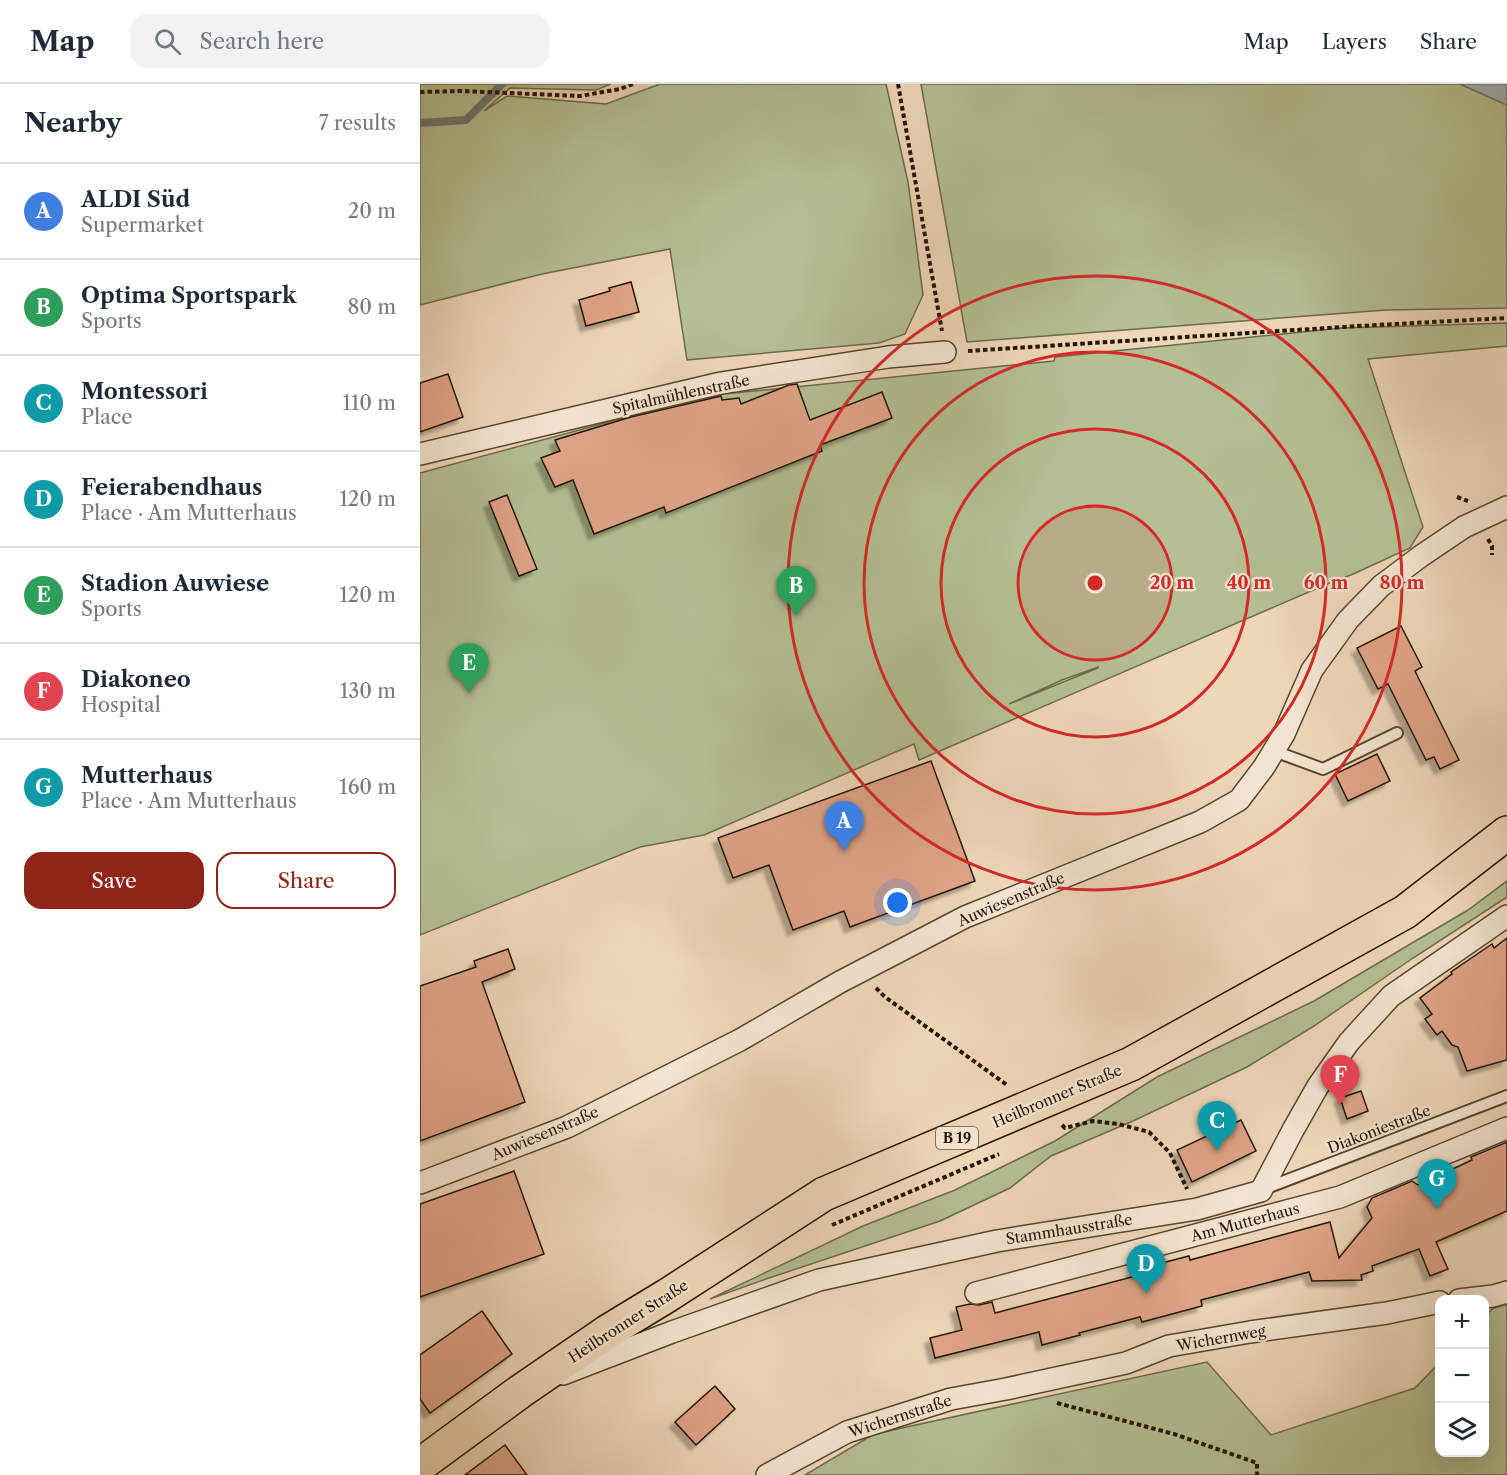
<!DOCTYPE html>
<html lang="en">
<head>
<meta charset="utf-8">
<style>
	:root { --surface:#fff; --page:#f2f2f3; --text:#1f2937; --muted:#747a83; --line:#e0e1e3; --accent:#8f2418 }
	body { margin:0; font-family:"Libre Caslon Text",serif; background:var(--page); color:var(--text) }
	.controls { position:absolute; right:18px; bottom:18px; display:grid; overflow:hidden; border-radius:12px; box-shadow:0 6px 24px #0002 }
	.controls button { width:54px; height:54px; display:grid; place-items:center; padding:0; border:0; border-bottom:2px solid var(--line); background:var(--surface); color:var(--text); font:30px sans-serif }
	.you { position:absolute; left:478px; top:819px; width:21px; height:21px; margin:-15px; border:4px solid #fff; border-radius:50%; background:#1a73e8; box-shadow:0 0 0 9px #1a73e833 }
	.badge { display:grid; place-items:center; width:39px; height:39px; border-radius:50%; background:var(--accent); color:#fff; font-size:20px; font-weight:700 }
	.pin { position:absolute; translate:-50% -50px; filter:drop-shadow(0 2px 3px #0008) }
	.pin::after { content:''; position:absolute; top:32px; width:21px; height:18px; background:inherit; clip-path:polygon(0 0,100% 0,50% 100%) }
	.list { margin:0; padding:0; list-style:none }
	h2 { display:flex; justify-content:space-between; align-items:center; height:78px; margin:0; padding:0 24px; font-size:26px }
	h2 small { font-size:20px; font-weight:400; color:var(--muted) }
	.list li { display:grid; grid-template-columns:39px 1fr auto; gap:18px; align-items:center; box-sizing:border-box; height:96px; padding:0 24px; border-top:2px solid var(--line) }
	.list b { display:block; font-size:22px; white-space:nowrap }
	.list p { margin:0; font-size:20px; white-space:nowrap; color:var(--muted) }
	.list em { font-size:20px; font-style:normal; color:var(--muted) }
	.actions { display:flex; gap:12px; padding:18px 24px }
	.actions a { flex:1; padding:14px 0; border:2px solid var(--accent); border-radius:18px; text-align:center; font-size:21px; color:var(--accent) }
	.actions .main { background:var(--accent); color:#fff }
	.icon { flex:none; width:33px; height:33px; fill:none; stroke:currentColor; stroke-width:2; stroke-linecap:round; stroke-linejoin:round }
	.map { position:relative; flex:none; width:1087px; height:1391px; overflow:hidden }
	header { display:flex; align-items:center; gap:36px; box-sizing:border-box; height:84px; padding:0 30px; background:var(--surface); border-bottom:2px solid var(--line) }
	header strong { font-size:28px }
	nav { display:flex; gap:33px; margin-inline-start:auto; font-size:21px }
	.search { width:420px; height:54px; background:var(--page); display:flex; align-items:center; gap:15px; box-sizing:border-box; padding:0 21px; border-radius:18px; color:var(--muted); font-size:22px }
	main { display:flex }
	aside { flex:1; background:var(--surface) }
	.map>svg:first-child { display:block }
	.green { fill:#b4bf93; stroke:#6c6a4a; stroke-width:1.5; fill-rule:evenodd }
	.water { fill:#9eb7ba; stroke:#6d7670; stroke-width:1.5 }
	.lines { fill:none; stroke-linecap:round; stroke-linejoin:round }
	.stream { stroke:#6d7670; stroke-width:8 }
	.building { fill:#e0a488; stroke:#241400; stroke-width:1.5; filter:url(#shadow) }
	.service-casing { stroke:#56452e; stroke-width:14 }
	.minor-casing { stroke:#56452e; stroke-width:24 }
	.primary-casing { stroke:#241400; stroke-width:36 }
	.path { stroke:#241400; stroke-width:4; stroke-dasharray:4.5 3; stroke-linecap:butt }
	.service { stroke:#f4e5d2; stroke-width:10 }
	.minor { stroke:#f4e5d2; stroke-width:21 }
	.primary { stroke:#eed7b9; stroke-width:33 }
	.ring { fill:none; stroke:#d62828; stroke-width:3 }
	.labels { text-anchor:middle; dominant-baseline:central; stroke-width:4.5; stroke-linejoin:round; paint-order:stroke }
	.shield { fill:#f4e5d2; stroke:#62533f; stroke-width:1.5 }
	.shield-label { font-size:14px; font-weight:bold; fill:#241400 }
	.street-label { font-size:15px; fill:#241400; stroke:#f4e5d2 }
	.centre { fill:#d62828; stroke:#f4e5d2; stroke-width:3 }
	.ring-label { font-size:18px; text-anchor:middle; font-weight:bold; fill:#d62828; stroke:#f4e5d2; stroke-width:4.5; stroke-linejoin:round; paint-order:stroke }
</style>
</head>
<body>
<header>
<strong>Map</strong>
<div class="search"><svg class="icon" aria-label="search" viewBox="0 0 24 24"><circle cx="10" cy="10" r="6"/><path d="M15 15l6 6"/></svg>Search here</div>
<nav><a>Map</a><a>Layers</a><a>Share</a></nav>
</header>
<main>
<aside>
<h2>Nearby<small>7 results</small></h2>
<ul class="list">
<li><span class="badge" style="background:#3f7fe0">A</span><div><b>ALDI Süd</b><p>Supermarket</p></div><em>20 m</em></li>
<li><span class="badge" style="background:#2e9e5b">B</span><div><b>Optima Sportspark</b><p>Sports</p></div><em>80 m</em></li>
<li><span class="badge" style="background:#0f9aa8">C</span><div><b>Montessori</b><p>Place</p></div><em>110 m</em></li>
<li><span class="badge" style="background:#0f9aa8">D</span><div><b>Feierabendhaus</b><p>Place · Am Mutterhaus</p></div><em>120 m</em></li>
<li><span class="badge" style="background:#2e9e5b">E</span><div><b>Stadion Auwiese</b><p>Sports</p></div><em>120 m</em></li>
<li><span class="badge" style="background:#e0444e">F</span><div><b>Diakoneo</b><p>Hospital</p></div><em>130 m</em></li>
<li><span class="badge" style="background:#0f9aa8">G</span><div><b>Mutterhaus</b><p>Place · Am Mutterhaus</p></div><em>160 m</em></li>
</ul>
<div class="actions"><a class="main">Save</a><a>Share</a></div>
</aside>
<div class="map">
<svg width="1087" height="1391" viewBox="0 0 1087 1391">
	<defs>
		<filter id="shadow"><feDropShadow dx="-5.5" dy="5.5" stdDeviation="1.5" flood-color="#0004"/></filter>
	</defs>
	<rect width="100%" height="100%" fill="#eed7b9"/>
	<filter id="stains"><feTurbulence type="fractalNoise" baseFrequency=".00333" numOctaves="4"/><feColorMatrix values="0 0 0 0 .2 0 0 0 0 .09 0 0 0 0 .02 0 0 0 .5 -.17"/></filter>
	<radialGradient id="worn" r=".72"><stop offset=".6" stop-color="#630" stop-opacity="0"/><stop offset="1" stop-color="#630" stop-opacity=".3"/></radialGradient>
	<!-- green -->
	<g class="green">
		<path d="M0 0H191L176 6 90 4 64 27 87 12 186 20 240 0H466L488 98 503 211 485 250 459 259 267 276 250 165 122 190 0 221Z"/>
		<path d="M501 0H1040L1087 21V224L966 226 547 258Z"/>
		<path d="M1087 239V262L948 275 1003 443 990 464 931 491 912 498 499 676 494 660 284 751 220 763 0 851V389L285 312 634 277 635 273 922 244ZM678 583V584L589 620 642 596Z"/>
		<path d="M1087 797V813L993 874 894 942 827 983 713 1037 631 1072 590 1104 520 1137 349 1194 290 1215 443 1142 535 1106 635 1057 737 993 894 917 1048 826Z"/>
		<path d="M1087 1220V1391H385L454 1350 787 1278 851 1351 995 1304 1019 1279 1020 1368H1064L1065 1233 1072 1225Z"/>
	</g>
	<!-- water -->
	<path class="water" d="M1040 0H1087V21Z"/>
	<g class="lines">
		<!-- stream -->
		<path class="stream" d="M0 39 46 36 82 0"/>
	</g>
	<!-- building -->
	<g class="building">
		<path d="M211 198 219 228 166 242 159 216 190 207 189 204Z"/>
		<path d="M28 290 43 333 0 348V299Z"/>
		<path d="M377 300 390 336 462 308 472 334 400 361 402 367 246 429 244 423 174 450 153 396 135 403 121 374 140 367 135 356 211 333 301 312 302 316 319 314 321 320 369 301Z"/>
		<path d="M87 411 117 485 99 492 69 418Z"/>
		<path d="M981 542 1002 583 995 587 1039 676 1020 685 1014 673 1006 676 968 600 958 605 937 564Z"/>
		<path d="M957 670 970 697 928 717 915 690Z"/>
		<path d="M511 677 555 797 430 843 424 827 373 846 349 781 313 794 298 754Z"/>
		<path d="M1087 854V976L1047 987 1038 963 1032 961 1022 947 1017 951 1005 935 1012 930 1000 914 1032 890 1031 888 1072 860 1074 864Z"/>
		<path d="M88 865 95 885 62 898 105 1018 0 1057V902L56 883 54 877Z"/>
		<path d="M941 1007 948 1027 927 1035 920 1014Z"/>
		<path d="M821 1036 836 1067 772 1098 757 1066Z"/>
		<path d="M1087 1058V1127L1016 1158 1028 1185 1010 1192 999 1165 952 1182 953 1187 941 1191 942 1196 892 1197 889 1188 781 1216 782 1222 722 1238 720 1233 659 1249 660 1251 622 1261 619 1248 515 1274 510 1254 542 1246 536 1223 550 1220 559 1221 572 1218 575 1229 712 1193 711 1187 769 1172 770 1176 910 1138 919 1174 952 1134 947 1123 952 1114 992 1097 998 1101 1052 1076 1051 1073Z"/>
		<path d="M94 1087 124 1170 0 1213V1120Z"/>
		<path d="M62 1227 92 1270 10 1329 0 1315V1271Z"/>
		<path d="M295 1302 315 1325 276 1361 255 1338Z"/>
		<path d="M85 1361 107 1391H45Z"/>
	</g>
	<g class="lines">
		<!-- service casing -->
		<g class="service-casing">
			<g id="service">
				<path d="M854 667 903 685 977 649"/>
				<path d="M844 1105 1087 1012"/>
			</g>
		</g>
		<!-- minor casing -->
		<g class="minor-casing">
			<g id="minor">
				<path d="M0 370 301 299 468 273 525 268"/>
				<path d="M0 1099 147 1043 320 956 420 898 545 833 780 738 819 716 844 683 864 650 892 586 928 536 961 502 1001 472 1044 443 1087 423"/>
				<path d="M556 1209 920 1113 1087 1044"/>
				<path d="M1039 1216 1073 1212 1087 1208"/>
				<path d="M143 1290 252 1248 399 1196 577 1157 777 1125 841 1107 873 1046 898 1002 929 958 971 912 1087 832"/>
				<path d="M347 1391 427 1348 531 1315 586 1305 706 1279 749 1262 830 1248 967 1229 1020 1218"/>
			</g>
		</g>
		<!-- primary casing -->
		<g class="primary-casing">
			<path id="primary" d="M0 1381 101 1307 187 1248 248 1211 404 1110 711 980 985 828 1087 749"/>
		</g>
		<!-- path -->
		<g class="path">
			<path d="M478 0 522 247"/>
			<path d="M0 8 41 7 160 12 200 5 213 0"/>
			<path d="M548 267 938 242 1087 234"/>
			<path d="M1037 413 1048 417"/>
			<path d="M1068 455 1072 462V471"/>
			<path d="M456 904 465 913 587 1001"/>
			<path d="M642 1041 645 1044 673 1037 698 1040 729 1048 750 1069 767 1105"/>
			<path d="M412 1141 579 1070"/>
			<path d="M637 1319 754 1350 837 1379V1391"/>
		</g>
		<!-- service -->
		<use href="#service" class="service"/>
		<!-- minor -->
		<use href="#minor" class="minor"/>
		<!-- primary -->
		<use href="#primary" class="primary"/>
	</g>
	<!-- distance rings -->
	<circle cx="675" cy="499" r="77" fill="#d62828" fill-opacity=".12"/>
	<g class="ring">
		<circle cx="675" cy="499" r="77"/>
		<circle cx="675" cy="499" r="154"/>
		<circle cx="675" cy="499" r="231"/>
		<circle cx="675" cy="499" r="307"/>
	</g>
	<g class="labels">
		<!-- shield labels -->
		<rect class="shield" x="516" y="1043" width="42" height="22" rx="4.5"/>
		<g class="shield-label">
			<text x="537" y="1054">B 19</text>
		</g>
		<!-- street labels -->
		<g class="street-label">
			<text transform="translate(261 310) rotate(-12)">Spitalmühlenstraße</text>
			<text transform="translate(591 815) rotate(-23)">Auwiesenstraße</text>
			<text transform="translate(637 1012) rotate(-23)">Heilbronner Straße</text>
			<text transform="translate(959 1045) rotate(-21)">Diakoniestraße</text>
			<text transform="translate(125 1049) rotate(-23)">Auwiesenstraße</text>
			<text transform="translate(825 1138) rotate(-15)">Am Mutterhaus</text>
			<text transform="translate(649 1145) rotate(-9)">Stammhausstraße</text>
			<text transform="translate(208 1237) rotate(-33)">Heilbronner Straße</text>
			<text transform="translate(801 1254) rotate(-10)">Wichernweg</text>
			<text transform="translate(480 1332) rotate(-18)">Wichernstraße</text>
		</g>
	</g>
	<circle cx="675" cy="499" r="9" class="centre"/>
	<g class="ring-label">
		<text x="752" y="505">20 m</text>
		<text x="829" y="505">40 m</text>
		<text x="906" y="505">60 m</text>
		<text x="982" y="505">80 m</text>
	</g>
	<rect width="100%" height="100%" filter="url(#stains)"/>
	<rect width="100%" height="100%" fill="url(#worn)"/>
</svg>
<div class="controls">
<button>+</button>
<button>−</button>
<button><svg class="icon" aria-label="layers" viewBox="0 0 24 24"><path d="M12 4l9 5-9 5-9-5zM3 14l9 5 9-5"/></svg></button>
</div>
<div class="you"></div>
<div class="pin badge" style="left:424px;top:767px;background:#3f7fe0">A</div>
<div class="pin badge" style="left:376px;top:532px;background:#2e9e5b">B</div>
<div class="pin badge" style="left:797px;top:1067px;background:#0f9aa8">C</div>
<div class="pin badge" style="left:726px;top:1210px;background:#0f9aa8">D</div>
<div class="pin badge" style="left:49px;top:609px;background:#2e9e5b">E</div>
<div class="pin badge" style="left:920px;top:1021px;background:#e0444e">F</div>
<div class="pin badge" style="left:1017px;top:1125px;background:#0f9aa8">G</div>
</div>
</main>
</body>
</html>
